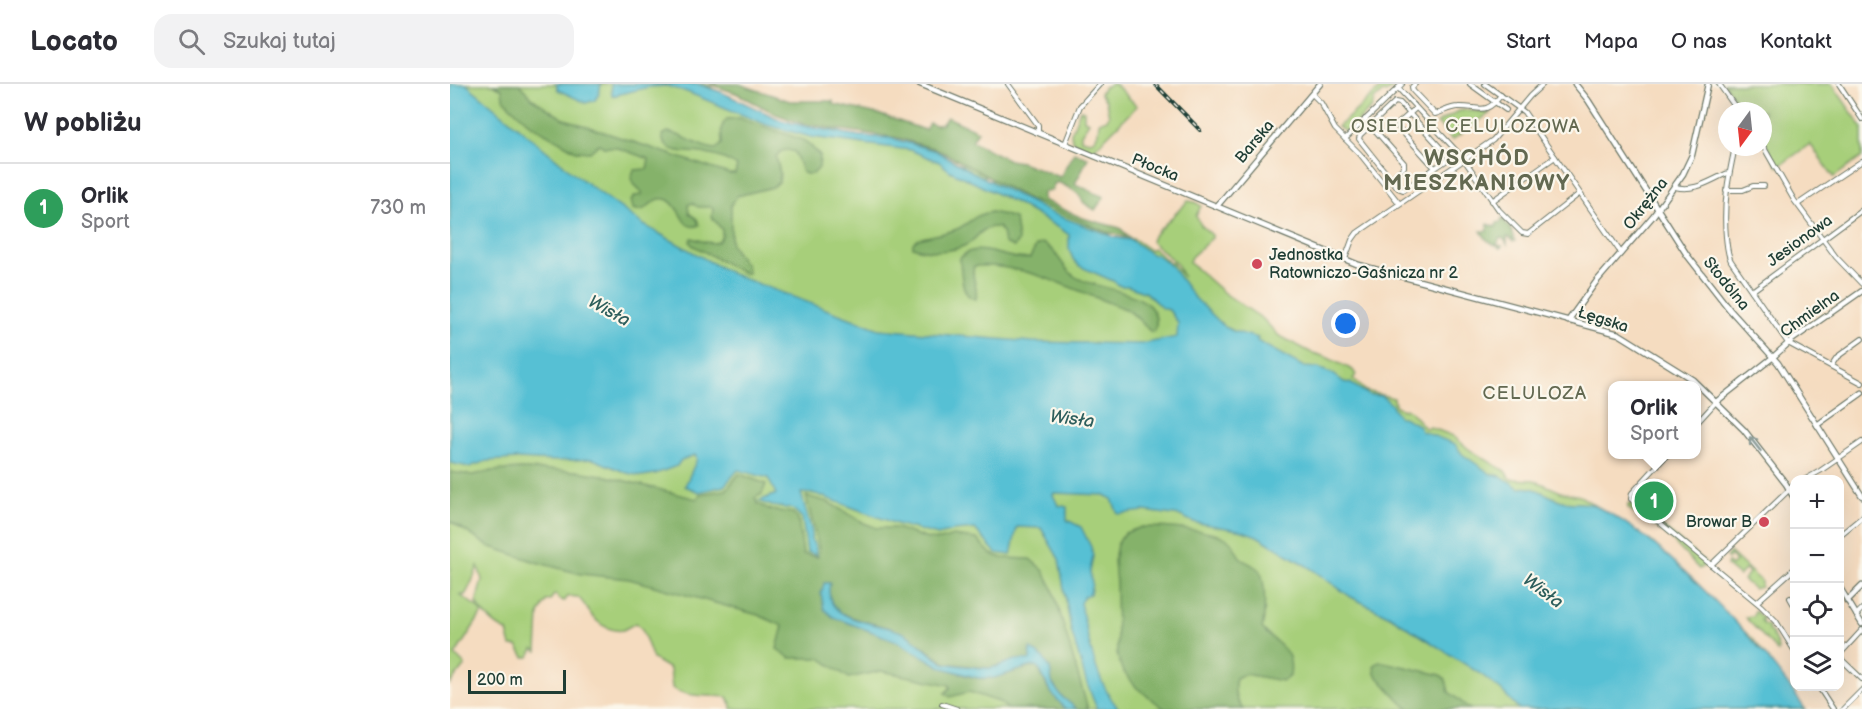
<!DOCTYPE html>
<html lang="pl">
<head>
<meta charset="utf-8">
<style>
	:root { --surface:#fff; --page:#f2f2f3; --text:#2b2b33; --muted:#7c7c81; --line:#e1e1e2; --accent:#1a73e8 }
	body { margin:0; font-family:"Balsamiq Sans",sans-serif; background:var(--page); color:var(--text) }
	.controls { position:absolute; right:18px; bottom:18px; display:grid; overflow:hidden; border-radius:12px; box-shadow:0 6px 24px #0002 }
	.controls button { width:54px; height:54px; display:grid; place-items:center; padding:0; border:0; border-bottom:2px solid var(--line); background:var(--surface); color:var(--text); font:30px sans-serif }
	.compass { position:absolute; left:1268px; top:18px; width:54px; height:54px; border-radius:50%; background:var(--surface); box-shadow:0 6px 24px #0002; rotate:195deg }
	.scale { position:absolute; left:18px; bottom:15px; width:98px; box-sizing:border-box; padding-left:6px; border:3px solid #1f3d34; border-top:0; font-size:16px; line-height:21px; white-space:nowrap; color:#1f3d34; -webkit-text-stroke:4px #fbf7ec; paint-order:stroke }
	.you { position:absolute; left:896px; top:240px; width:21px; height:21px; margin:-15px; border:4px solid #fff; border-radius:50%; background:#1a73e8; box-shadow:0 0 0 9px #1a73e833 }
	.badge { display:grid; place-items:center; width:39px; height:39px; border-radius:50%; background:var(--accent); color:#fff; font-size:20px; font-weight:700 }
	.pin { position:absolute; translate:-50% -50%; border:3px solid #fff; box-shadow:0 2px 6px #0006 }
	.popup { position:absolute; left:1158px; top:297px; width:93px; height:78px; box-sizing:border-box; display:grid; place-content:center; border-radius:12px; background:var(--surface); filter:drop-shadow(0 2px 4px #0005); font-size:20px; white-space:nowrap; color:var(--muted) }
	.popup b { font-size:22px; color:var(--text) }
	.popup::after { content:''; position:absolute; left:50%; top:100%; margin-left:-12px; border:12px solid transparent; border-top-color:var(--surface) }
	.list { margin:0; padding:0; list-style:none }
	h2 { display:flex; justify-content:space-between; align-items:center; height:78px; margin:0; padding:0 24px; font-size:26px }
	h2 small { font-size:20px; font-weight:400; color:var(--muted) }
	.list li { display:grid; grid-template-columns:39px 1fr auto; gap:18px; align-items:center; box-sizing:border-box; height:90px; padding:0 24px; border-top:2px solid var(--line) }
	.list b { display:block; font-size:22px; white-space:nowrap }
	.list p { margin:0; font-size:20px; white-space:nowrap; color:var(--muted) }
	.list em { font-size:20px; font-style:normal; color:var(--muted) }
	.icon { flex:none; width:33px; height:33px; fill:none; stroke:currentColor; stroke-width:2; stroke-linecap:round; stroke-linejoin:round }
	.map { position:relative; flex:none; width:1412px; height:625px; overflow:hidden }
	header { display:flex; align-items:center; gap:36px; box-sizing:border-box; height:84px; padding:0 30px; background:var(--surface); border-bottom:2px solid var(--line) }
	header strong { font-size:28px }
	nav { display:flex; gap:33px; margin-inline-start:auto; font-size:21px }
	.search { width:420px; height:54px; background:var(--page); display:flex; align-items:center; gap:15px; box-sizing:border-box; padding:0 21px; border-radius:18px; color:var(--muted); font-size:22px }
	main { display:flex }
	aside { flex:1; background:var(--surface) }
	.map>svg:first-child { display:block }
	.green { fill:#a7cf7a; stroke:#638657; stroke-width:1.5 }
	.forest { fill:#85b26a; stroke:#52784f; stroke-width:1.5 }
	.water { fill:#57c0d4; stroke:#3b7e84; stroke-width:1.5 }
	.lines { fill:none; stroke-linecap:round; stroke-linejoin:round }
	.minor-casing { stroke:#6a7565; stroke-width:6 }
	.tertiary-casing { stroke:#6a7565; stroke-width:7 }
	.minor { stroke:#fff; stroke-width:4 }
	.tertiary { stroke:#fff; stroke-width:4.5 }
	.rail-casing { stroke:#1f3d34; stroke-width:4 }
	.rail { stroke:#fbf7ec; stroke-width:1.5; stroke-dasharray:4.5; stroke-linecap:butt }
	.oneway { stroke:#8f9e9a }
	.poi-dot { fill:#d1495b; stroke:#fbf7ec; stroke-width:2 }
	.labels { text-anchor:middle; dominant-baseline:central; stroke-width:4.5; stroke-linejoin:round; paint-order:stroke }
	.street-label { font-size:16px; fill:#1f3d34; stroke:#fbf7ec }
	.poi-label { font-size:16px; fill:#1f3d34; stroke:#fbf7ec; text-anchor:start }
	.neighbourhood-label { font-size:18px; letter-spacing:1.5px; fill:#636951; stroke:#fbf7ec }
	.water-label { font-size:18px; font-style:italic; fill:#2d5e5c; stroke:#fbf7ec }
	.district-label { font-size:22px; font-weight:bold; letter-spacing:1.5px; fill:#636951; stroke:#fbf7ec }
</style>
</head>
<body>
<header>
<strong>Locato</strong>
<div class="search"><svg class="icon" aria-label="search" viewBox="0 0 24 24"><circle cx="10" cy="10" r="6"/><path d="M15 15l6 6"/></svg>Szukaj tutaj</div>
<nav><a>Start</a><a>Mapa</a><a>O nas</a><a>Kontakt</a></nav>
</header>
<main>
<aside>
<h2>W pobliżu<small></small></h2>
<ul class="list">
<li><span class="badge" style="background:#2e9e5b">1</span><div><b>Orlik</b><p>Sport</p></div><em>730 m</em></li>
</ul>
</aside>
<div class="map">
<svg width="1412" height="625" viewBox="0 0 1412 625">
	<rect width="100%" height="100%" fill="#fbf7ec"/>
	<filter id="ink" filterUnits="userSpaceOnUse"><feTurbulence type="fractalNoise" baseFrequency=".0167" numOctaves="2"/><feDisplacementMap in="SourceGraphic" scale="12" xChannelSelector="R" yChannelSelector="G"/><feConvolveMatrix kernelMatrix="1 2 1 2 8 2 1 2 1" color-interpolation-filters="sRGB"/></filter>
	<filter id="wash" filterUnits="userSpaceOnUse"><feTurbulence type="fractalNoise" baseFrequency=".008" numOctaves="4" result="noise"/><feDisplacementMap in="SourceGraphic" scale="24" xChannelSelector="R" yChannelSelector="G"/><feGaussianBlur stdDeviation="1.35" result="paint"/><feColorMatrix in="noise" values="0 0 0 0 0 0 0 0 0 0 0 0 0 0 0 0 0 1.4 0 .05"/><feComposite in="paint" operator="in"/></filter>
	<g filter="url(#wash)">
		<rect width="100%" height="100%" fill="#f5dcc0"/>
		<!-- green -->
		<g class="green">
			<path d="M0 0H255C277 12 300 28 325 36 345 42 364 45 384 46 391 47 395 51 402 51 426 55 451 56 475 62 490 65 498 76 512 81L517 76 534 89 535 96 538 98 544 95 623 130 641 137 663 153 684 155 700 166 703 164 705 165 720 179 722 178 733 193 727 180 701 157 703 152 738 117 745 118 751 122 746 132 751 141 762 151V154L741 173 739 178 774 209 813 235 828 251 860 268 876 273 903 286 906 291 903 295 916 307 944 314 945 321 953 326 957 325 960 327 976 345 980 343 1003 352 1020 366 1055 387 1060 395 1084 396 1111 408 1130 412 1178 441 1202 458 1249 501 1306 559 1355 625H282V621L277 613C259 611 237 614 222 604L220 585 203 575 192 545 186 539C182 541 177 544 173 546 168 547 163 546 158 544 140 536 140 525 128 513L118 512 114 517 109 515 105 510 100 516 96 517 89 530 87 567 83 565 79 573H74L67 562H61L57 547C44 542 35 531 26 519L32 496 28 482C24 493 21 502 15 511H10L27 523 32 529 5 571 15 581 0 600Z"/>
			<path d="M662 0 666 1 687 22 645 64V68L622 57 621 49 630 26 634 27V36L639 38 631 50V55L640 57 645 55 648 48 649 38 657 35 659 32 656 17 650 9 654 3Z"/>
			<path d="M935 0H947L936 9 933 8 924 16 922 24 896 48 888 43Z"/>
			<path d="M1274 0H1382L1412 43V73L1384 93 1360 60 1328 83 1313 56V27H1293Z"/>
			<path d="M1016 26 1040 29 1002 56 987 39 1009 27Z"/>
			<path d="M1197 402 1220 421 1210 432 1188 413Z"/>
			<path d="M1184 419 1255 478 1254 482 1249 485 1215 449 1178 424V420Z"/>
			<path d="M1280 468 1311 497V503L1304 505 1293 496 1299 489 1296 485 1289 492 1277 482 1278 479 1281 482 1286 477 1281 471 1278 475 1276 473Z"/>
			<path d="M1305 527 1313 534 1311 536 1314 541H1317L1319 544 1318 546 1323 550 1322 552 1324 553 1328 564V568L1295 533 1303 532Z"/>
		</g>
		<!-- forest -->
		<g class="forest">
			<path d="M43 0H69L83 15 112 34 279 90H285L287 82C277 75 267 72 256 70 242 66 213 73 212 51L218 48C235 51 248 64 266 65L272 60C272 50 269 42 277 35L289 34 353 56 359 60 370 72 369 84 363 90H356L352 88 345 68C338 65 330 65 326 73L330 89 329 98 323 103 287 112 281 121V161L296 181 298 189 294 190 242 161 240 157 242 154 255 158 264 159 269 157 272 152V146L262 133 263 125 261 123H248L242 119 238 121 239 129 247 135 249 141C232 149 232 123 218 116 202 109 198 132 183 125L181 117 185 112 192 111V108L183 99 181 94 184 86 197 85 199 75 165 63H154L149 60 140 68 126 67 81 41 59 21 53 14 52 5Z"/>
			<path d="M259 0H289L340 17H383V20L428 30 475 46 479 39 485 41 492 40 497 33 528 47 522 57 559 76 571 78 610 93 624 68 638 74 625 100 654 113 645 126 634 119 629 111 623 106 608 98 604 100 602 106 593 108V116L632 134 670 144 679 153 656 148 578 115 489 66 448 54 353 40 326 30 286 9Z"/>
			<path d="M542 128 561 133 565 135 568 157 564 163 554 159 552 148 548 143C529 142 530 154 516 161 502 168 478 169 463 163V159L468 155C481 151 494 150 507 145 521 139 523 130 542 128Z"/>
			<path d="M1052 134 1062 147 1065 157H1063L1060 154 1057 153V160L1054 155 1050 154 1047 161 1052 162 1050 164 1037 156 1031 147H1037L1038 140 1046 143 1047 139 1051 138Z"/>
			<path d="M592 159C606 164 612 183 624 192 647 208 717 205 705 247L701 248C692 240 686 231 676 225 629 209 574 178 524 182 520 195 529 201 526 215 511 214 512 191 510 179V174C513 172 515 169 518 168 536 161 562 178 580 174L586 162Z"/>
			<path d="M70 385 127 387 152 391 247 415 250 410 276 406 289 390 316 400 312 410 305 414 308 420 321 426 343 429 348 435 353 470 368 473 369 465 356 412 378 418 414 439 427 444H446L478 455 491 456 503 452 527 455 541 470 552 474 580 475 593 486 603 505 638 625H627L611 612 602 599 600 584 593 575 580 565V576H567L539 584 495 579 474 563 440 544 409 536 386 527 380 518 378 509 380 499H374L383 533C405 541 428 548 448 558 472 569 502 591 528 594 549 597 567 584 587 582L599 606 616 625H558L549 618 519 608 500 613 495 609 500 604V601L431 587 399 594 370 574H340L327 565 333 542 308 531 179 495 131 490 89 479 38 462 0 437V388L23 391 42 387Z"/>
			<path d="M692 443C712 443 764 445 779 456 785 460 786 470 792 475 797 479 804 481 808 485 817 493 815 533 812 544 828 563 844 563 840 592L832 597 795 590 786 594C783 607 785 615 793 625H715L687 604 672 586 667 570 666 500 664 477 667 460 675 449Z"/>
			<path d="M929 577 991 591 996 596 999 608 1020 625H959L951 618 925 590 924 582Z"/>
		</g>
		<!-- water -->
		<g class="water">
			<path d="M0 0H16L127 92 194 141 282 190 429 245 583 258 692 260 727 253 728 239 719 226 712 224 696 209 678 202H670L663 197 629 182 623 175 619 165V151L612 146 568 120 500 87 489 78 460 66 361 53 317 41 237 8 217 2 199 3 162 12 161 0H248L271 8 331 36 354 42 410 52 441 54 486 67 521 87 599 128 664 153 681 156 703 171 706 170 722 183 743 212 775 243 783 247 808 254 807 257 854 283 868 284 883 290 894 298 900 299 919 311 932 312 941 320 949 333H953L968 341 971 347 1005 360 1012 370 1041 390 1051 392 1069 404C1088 401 1098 414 1116 418 1125 420 1135 418 1143 421 1184 439 1220 473 1252 504 1290 541 1326 580 1355 625H1069L1052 607 1032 591 940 532 901 513 860 484 807 452 793 447 743 438 731 432 694 427 668 430 662 415 654 411 604 409 603 411 608 421 617 423V436L631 443 641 463 643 472 640 488 642 499 640 510 634 512 630 519C639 554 644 597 669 625H647L636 597 621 546 609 475 591 444 567 443 561 471 546 469 525 445 503 447 488 451 447 440 366 410 351 409 362 448 361 455 366 464V471L357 468 352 434 343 425 322 422 309 417 326 410 318 394 288 386 274 402 249 408 235 402 247 375 245 371 231 376 227 382 205 390 192 392 177 389 143 375 106 377 67 375 37 377 19 383 0 379Z"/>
			<path d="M106 0H151L149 10 145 16 136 19 108 6Z"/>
			<path d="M374 499H380C371 540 428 537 454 549 468 556 481 573 494 579 497 580 536 585 540 584 549 583 557 578 566 576 570 575 575 576 580 576V564L594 575 600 584 602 599 611 612 627 625H616C610 619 603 612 599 605 595 597 592 589 587 582L579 583 544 594H528L493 584 446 557 383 533 374 525 371 510Z"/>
		</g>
	</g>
	<g filter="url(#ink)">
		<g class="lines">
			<!-- minor casing -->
			<g class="minor-casing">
				<g id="minor">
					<path d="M558 0 588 41V49"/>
					<path d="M965 0 962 3 963 7 985 30C993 28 1000 23 1008 23 1029 22 1035 33 1051 11"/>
					<path d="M1020 0 1056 26"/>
					<path d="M1035 0 1074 28 1171 169"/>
					<path d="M1269 0 1288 27"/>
					<path d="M1389 0 1412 35"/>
					<path d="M948 4 952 0"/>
					<path d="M862 10 871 19 885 45 910 70 949 119"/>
					<path d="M945 18 950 19 998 72 997 76 953 106 948 104 909 55 910 51Z"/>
					<path d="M966 24 948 40V43L985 84"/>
					<path d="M915 35 954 79V83L935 100"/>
					<path d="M895 55 948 4 1013 74 1049 126 1072 149 1078 150 1129 110"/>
					<path d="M615 60 630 22 650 0"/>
					<path d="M1313 62 1344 116 1386 173 1412 200"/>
					<path d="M1285 63C1278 95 1273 120 1276 153 1277 161 1277 169 1281 177L1338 259 1412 299"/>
					<path d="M1225 103C1246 108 1260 96 1278 89"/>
					<path d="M1276 106H1293L1303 102H1314"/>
					<path d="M1042 117 1105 73"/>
					<path d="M1348 120 1412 77"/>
					<path d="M895 175 902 156 907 149 1043 56 1080 12 1093 0"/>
					<path d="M1302 207 1412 126"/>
					<path d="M1381 282 1387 273 1412 255"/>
					<path d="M1246 340 1266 318"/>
					<path d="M1218 370 1182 409 1181 415 1311 522 1326 537 1344 566"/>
					<path d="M1354 396 1370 387 1412 358"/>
					<path d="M1390 451 1412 433"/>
					<path d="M1261 481 1344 401"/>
					<path d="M1340 514 1344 521"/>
					<path d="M1307 518 1344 485"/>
					<path d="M1406 531 1412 525"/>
					<path d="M1390 570 1412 546"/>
					<path d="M1390 574 1412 595"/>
					<path d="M1368 602 1383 625"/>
					<path d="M492 620 507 625"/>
					<path d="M1393 625 1412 606"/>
				</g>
			</g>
			<!-- tertiary casing -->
			<g class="tertiary-casing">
				<g id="tertiary">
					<path d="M470 0 909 181 1169 250 1243 296 1294 346 1336 400 1344 414"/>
					<path d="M1125 0 1138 16 1237 171 1280 226 1328 279 1412 412"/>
					<path d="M767 122 870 0"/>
					<path d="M1118 237 1146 198 1203 132 1233 90 1242 71 1258 0"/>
					<path d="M1266 318 1322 274 1342 256 1412 207"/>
					<path d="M1367 341 1412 309"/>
					<path d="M1390 504 1412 540"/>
					<path d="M1397 517 1412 502"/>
				</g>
			</g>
			<!-- minor -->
			<use href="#minor" class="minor"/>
			<!-- tertiary -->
			<use href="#tertiary" class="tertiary"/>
			<!-- rail casing -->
			<g class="rail-casing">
				<path id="rail" d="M705 0 750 46"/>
			</g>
			<!-- rail -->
			<use href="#rail" class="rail"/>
		</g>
		<!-- one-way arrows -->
		<defs><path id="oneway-shaft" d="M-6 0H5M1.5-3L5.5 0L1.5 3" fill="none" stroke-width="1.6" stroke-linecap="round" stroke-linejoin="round" transform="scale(1.5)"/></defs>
		<use class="oneway" href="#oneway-shaft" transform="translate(1305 360) rotate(-128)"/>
	</g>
	<!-- markers -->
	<g class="poi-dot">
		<circle cx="807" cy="180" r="6"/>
		<circle cx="1314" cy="438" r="6"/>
	</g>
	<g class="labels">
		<!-- street labels -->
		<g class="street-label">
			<text transform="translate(805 58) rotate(-50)">Barska</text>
			<text transform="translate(705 84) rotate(22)">Płocka</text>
			<text transform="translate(1196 120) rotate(-52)">Okrężna</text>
			<text transform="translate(1350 157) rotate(-36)">Jesionowa</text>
			<text transform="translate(1276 200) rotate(51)">Stodólna</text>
			<text transform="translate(1360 230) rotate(-36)">Chmielna</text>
			<text transform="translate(1153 236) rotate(18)">Łęgska</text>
		</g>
		<!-- poi labels -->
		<g class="poi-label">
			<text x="819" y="171">Jednostka<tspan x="819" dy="18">Ratowniczo-Gaśnicza nr 2</tspan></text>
			<text x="1302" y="438" text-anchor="end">Browar B</text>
		</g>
		<!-- neighbourhood labels -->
		<g class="neighbourhood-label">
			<text x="1016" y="42">OSIEDLE CELULOZOWA</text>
			<text x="1085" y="309">CELULOZA</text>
		</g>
		<!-- water labels -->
		<g class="water-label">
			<text transform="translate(159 227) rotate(29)">Wisła</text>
			<text transform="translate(622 335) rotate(7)">Wisła</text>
			<text transform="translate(1093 507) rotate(37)">Wisła</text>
		</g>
		<!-- district labels -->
		<g class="district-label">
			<text x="1027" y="74">WSCHÓD<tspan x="1027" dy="25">MIESZKANIOWY</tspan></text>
		</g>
	</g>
</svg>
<div class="controls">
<button>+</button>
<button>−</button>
<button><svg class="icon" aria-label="locate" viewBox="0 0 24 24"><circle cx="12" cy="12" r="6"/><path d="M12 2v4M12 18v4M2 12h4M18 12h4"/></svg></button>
<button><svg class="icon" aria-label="layers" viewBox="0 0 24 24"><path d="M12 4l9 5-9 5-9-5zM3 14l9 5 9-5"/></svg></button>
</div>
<svg class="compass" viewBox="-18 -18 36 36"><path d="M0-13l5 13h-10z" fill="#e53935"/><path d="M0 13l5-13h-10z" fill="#7c7c81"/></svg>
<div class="scale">200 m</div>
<div class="you"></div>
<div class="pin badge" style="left:1204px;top:417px;background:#2e9e5b">1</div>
<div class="popup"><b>Orlik</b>Sport</div>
</div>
</main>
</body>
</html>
